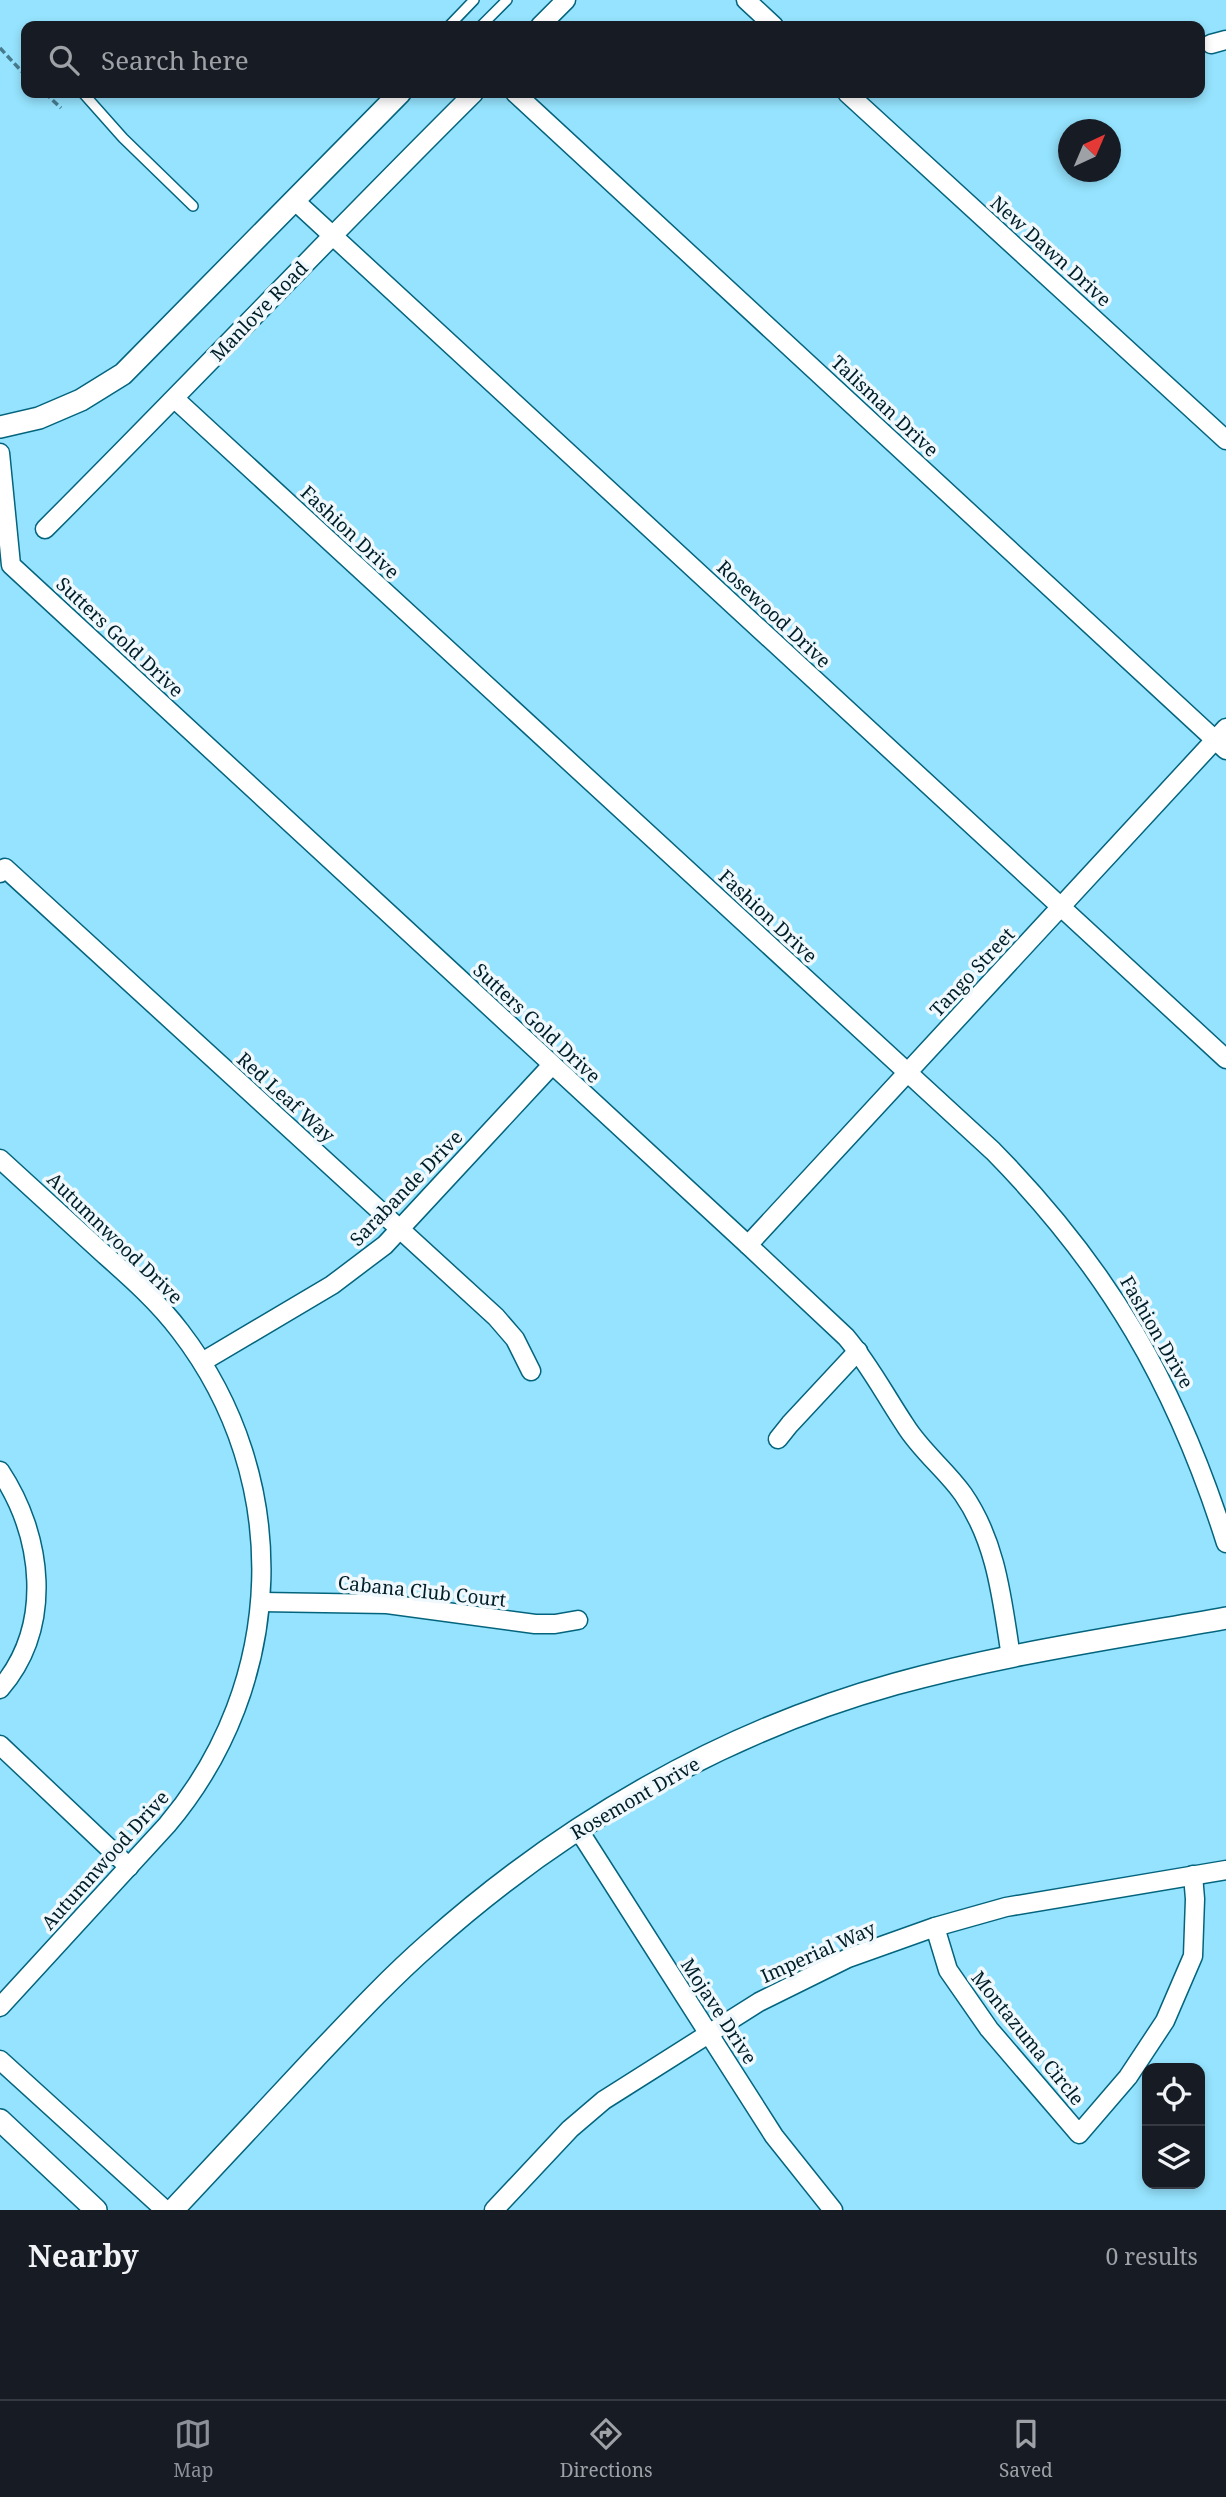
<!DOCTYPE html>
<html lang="en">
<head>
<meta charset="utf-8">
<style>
	:root { --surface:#171b24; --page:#20242c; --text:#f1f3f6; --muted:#9ea1a6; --line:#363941; --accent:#8c9099 }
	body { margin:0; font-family:"Noto Serif",serif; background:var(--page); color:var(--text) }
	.controls { position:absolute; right:21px; bottom:21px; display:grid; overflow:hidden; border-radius:14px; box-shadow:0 4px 10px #0003 }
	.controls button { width:63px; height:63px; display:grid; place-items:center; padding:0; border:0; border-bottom:2px solid var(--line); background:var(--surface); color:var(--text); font:35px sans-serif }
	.compass { position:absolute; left:1058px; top:119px; width:63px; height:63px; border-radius:50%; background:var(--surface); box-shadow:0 4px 10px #0003; rotate:44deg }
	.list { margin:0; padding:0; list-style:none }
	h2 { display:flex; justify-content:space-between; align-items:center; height:91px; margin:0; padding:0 28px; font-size:30px }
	h2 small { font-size:23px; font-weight:400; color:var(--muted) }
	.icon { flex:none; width:38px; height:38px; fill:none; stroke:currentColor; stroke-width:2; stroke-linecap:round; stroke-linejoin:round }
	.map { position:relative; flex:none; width:1226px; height:2210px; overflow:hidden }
	.search { position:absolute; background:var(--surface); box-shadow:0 4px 10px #0003; left:21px; right:21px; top:21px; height:77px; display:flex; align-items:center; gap:18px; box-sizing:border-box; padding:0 24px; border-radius:14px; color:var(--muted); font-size:26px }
	.sheet { height:189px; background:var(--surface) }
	nav { display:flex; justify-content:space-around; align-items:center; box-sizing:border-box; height:98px; border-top:2px solid var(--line); background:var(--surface); font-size:19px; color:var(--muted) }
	nav a { display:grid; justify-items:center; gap:4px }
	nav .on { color:var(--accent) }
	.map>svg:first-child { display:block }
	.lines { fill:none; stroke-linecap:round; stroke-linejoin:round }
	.service-casing { stroke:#04647d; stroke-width:12 }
	.minor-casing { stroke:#04647d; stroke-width:21 }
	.tertiary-casing { stroke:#04647d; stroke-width:24 }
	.path { stroke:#477c8e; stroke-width:3.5; stroke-dasharray:7 3.5; stroke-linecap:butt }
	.service { stroke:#fff; stroke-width:9 }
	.minor { stroke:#fff; stroke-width:18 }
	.tertiary { stroke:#fff; stroke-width:21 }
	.labels { text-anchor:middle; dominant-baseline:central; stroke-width:7; stroke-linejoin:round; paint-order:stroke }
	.street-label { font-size:19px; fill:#001e28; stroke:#eff8fc }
</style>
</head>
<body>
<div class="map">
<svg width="1226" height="2210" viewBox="0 0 1226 2210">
	<rect width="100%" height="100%" fill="#95e3fe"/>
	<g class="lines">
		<!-- service casing -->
		<g class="service-casing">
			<g id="service">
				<path d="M449 26 474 0"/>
				<path d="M481 26 507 0"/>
				<path d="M83 93 123 138 193 206"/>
			</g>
		</g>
		<!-- minor casing -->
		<g class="minor-casing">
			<g id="minor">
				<path d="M746 0 774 26"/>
				<path d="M540 26 566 0"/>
				<path d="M1211 44 1226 40"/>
				<path d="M515 93 1226 750"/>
				<path d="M847 93 1226 440"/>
				<path d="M294 200 1226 1059"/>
				<path d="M175 399 993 1151C1109 1269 1176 1385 1226 1543"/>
				<path d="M0 453 11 565 748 1245 846 1337C869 1364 885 1395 905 1425 921 1451 946 1470 963 1494 997 1543 1002 1600 1011 1657"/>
				<path d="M45 529C189 385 329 237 474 93"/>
				<path d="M0 873 5 868 496 1317 515 1339 531 1371"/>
				<path d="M0 1159C35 1191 70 1223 105 1255 132 1279 158 1302 180 1331 294 1479 287 1683 167 1825L0 2007"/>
				<path d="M748 1245 1226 728"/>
				<path d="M202 1362 332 1285 385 1245 552 1065"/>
				<path d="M778 1439 790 1424 858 1351"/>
				<path d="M0 1471C43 1536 54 1626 0 1689"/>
				<path d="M261 1602 387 1604 535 1624H555L578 1620"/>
				<path d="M0 1745 129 1867"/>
				<path d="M578 1829 774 2136 833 2210"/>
				<path d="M935 1927 948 1970 989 2029 1079 2134 1128 2077 1165 2021 1193 1956 1195 1899 1193 1875"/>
				<path d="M0 2060 165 2210"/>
				<path d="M494 2210 570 2129 604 2100 759 2002 848 1958 935 1927 1006 1907 1226 1870"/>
			</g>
		</g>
		<!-- tertiary casing -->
		<g class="tertiary-casing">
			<g id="tertiary">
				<path d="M0 427 39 418 81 400 123 374 400 93"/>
				<path d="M0 2120 96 2210"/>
				<path d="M173 2210C220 2160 267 2110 314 2059 351 2020 388 1980 429 1944 562 1825 722 1732 895 1684 1003 1654 1115 1638 1226 1618"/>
			</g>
		</g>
		<!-- path -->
		<g class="path">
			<path d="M0 48 26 76"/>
			<path d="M45 93 61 108"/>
		</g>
		<!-- service -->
		<use href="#service" class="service"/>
		<!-- minor -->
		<use href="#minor" class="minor"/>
		<!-- tertiary -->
		<use href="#tertiary" class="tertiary"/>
	</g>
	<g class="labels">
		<!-- street labels -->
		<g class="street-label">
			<text transform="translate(1051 251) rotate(42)">New Dawn Drive</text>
			<text transform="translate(259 311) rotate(-46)">Manlove Road</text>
			<text transform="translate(885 406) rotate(43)">Talisman Drive</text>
			<text transform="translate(350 532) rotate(43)">Fashion Drive</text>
			<text transform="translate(774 614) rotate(43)">Rosewood Drive</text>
			<text transform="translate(120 637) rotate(43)">Sutters Gold Drive</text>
			<text transform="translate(768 916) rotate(43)">Fashion Drive</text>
			<text transform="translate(972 972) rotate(-47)">Tango Street</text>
			<text transform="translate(537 1023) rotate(43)">Sutters Gold Drive</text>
			<text transform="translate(286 1097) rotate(42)">Red Leaf Way</text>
			<text transform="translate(406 1188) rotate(-46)">Sarabande Drive</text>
			<text transform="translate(115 1238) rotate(44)">Autumnwood Drive</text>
			<text transform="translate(1157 1332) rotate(60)">Fashion Drive</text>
			<text transform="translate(422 1591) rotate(6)">Cabana Club Court</text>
			<text transform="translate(635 1798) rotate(-30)">Rosemont Drive</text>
			<text transform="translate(105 1860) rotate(-48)">Autumnwood Drive</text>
			<text transform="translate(818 1952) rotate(-24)">Imperial Way</text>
			<text transform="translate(719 2011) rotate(57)">Mojave Drive</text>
			<text transform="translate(1028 2038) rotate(51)">Montazuma Circle</text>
		</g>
	</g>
</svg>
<div class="controls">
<button><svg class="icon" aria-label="locate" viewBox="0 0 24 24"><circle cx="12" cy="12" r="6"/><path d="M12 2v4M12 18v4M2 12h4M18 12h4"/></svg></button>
<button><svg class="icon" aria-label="layers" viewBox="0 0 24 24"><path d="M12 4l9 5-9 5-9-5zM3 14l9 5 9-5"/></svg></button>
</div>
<svg class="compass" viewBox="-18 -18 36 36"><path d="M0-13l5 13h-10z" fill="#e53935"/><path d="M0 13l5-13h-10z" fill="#9ea1a6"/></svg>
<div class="search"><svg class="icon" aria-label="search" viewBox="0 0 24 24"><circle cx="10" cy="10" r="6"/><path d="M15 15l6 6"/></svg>Search here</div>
</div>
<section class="sheet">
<h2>Nearby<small>0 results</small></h2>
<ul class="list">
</ul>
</section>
<nav>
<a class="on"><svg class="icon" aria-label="map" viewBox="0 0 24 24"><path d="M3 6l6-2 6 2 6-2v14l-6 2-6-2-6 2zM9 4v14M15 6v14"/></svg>Map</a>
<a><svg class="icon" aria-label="directions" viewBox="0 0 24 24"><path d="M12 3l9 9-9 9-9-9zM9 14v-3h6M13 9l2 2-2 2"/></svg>Directions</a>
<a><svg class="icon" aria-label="saved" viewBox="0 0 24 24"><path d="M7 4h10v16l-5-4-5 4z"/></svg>Saved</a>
</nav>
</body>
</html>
